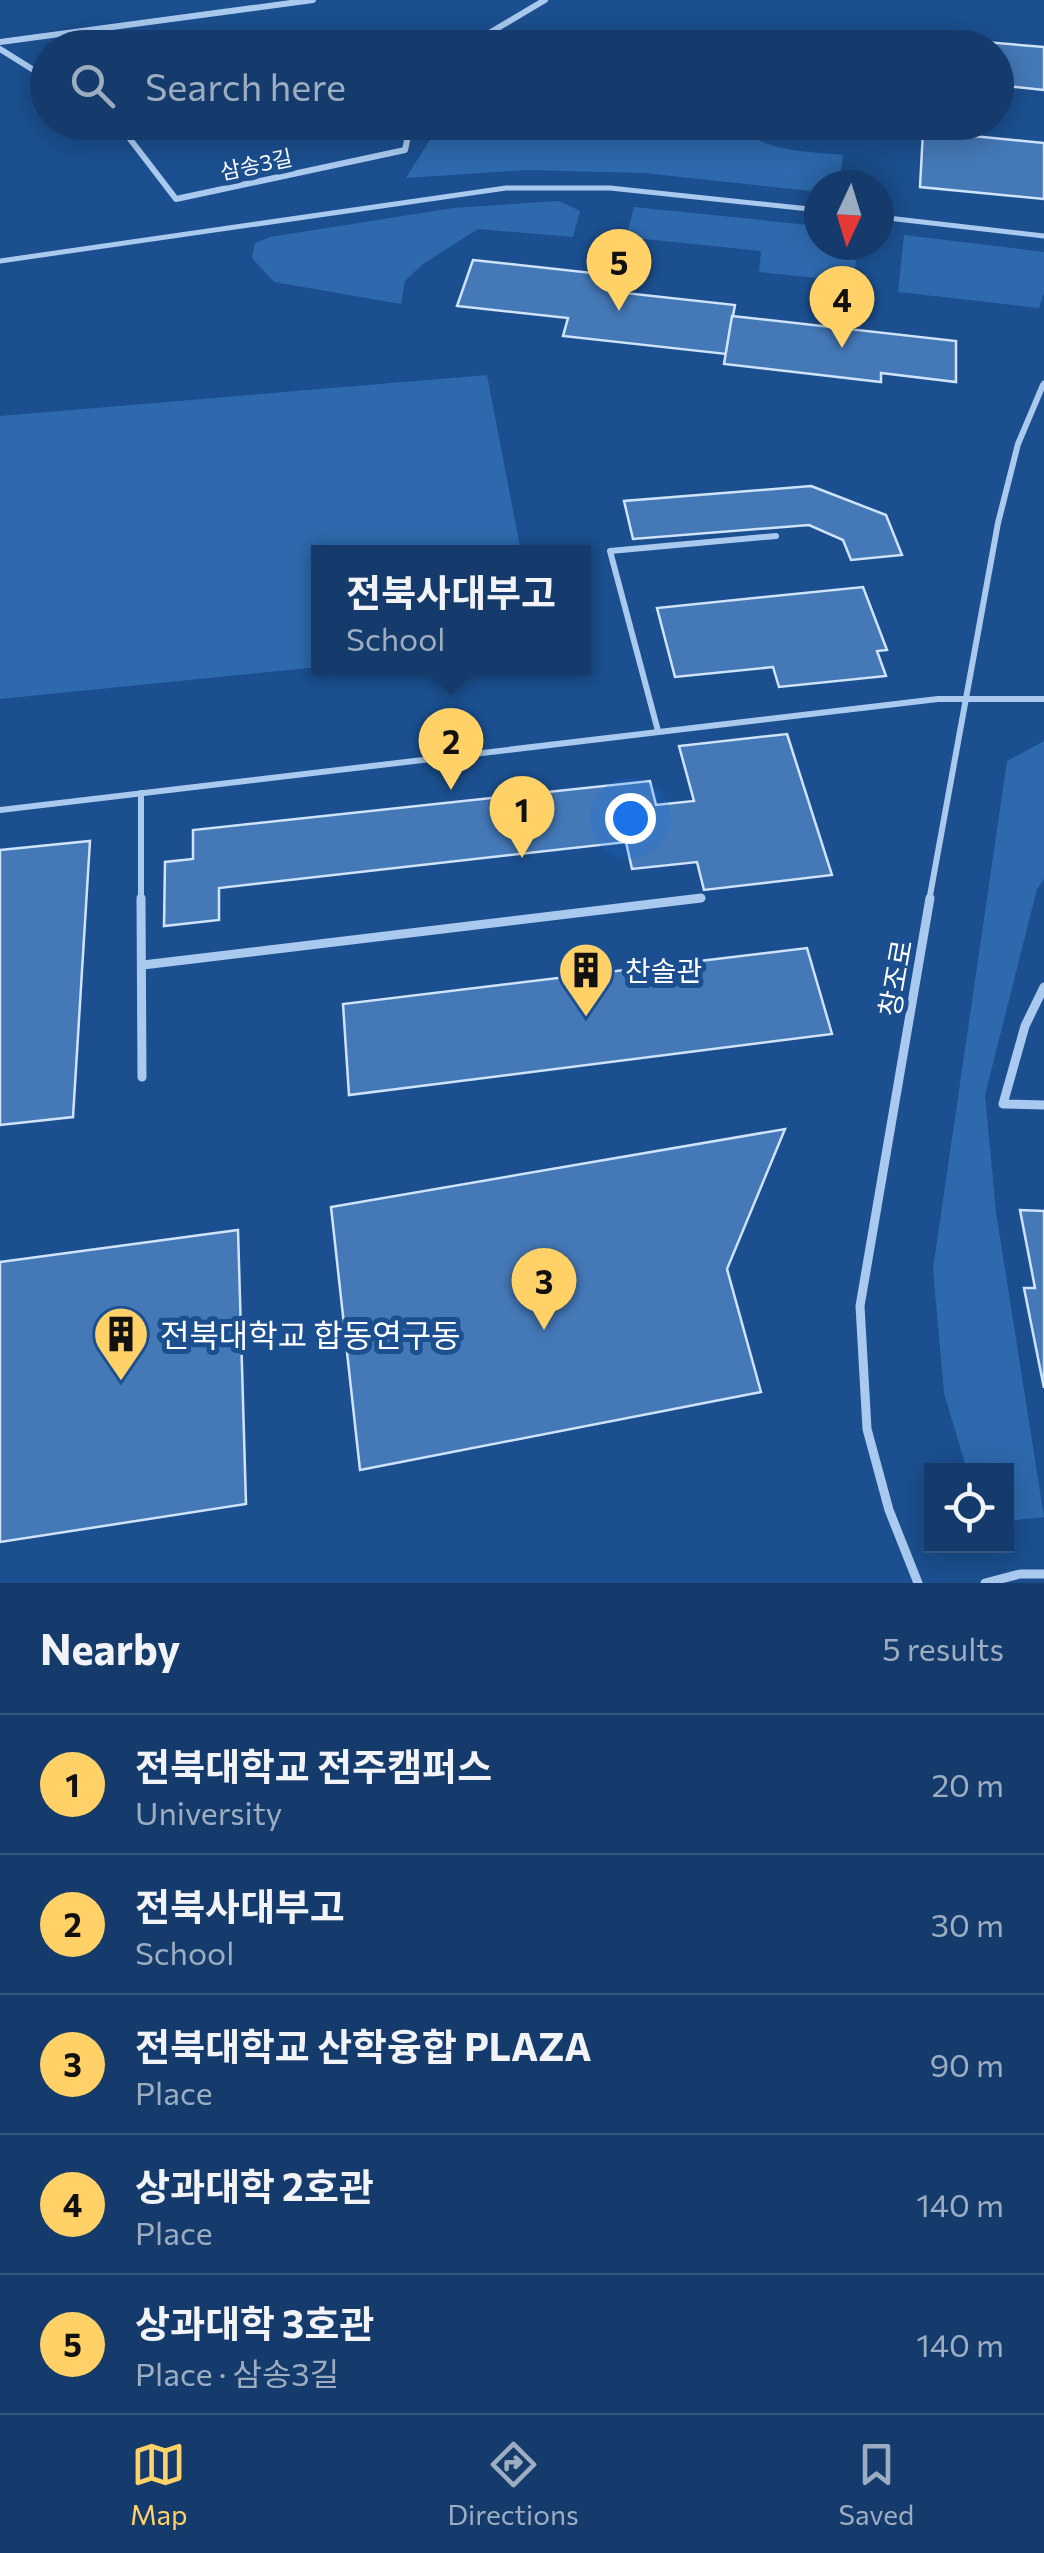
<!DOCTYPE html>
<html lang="en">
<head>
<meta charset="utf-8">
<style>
	:root { --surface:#143b6b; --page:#214673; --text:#f1f3f6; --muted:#9dadc1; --line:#33557e; --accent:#ffd166 }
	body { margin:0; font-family:Commissioner,"Noto Sans KR",sans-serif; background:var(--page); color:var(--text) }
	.controls { position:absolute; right:30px; bottom:30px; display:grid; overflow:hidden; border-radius:0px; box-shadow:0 5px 25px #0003 }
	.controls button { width:90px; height:90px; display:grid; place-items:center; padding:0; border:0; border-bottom:2px solid var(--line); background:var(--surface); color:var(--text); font:50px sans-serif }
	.compass { position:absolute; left:804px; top:170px; width:90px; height:90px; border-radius:50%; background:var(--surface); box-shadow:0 5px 25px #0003; rotate:184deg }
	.you { position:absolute; left:630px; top:818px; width:35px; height:35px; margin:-25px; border:8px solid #fff; border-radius:50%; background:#1a73e8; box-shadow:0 0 0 15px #1a73e833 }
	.badge { display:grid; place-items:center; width:65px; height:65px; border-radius:50%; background:var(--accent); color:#111; font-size:32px; font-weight:700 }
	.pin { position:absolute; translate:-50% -82px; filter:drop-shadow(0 2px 5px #0008) }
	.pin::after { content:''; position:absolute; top:52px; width:35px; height:30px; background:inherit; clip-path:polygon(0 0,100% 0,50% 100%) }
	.popup { position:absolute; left:311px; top:545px; width:280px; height:130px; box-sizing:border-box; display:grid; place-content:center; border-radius:0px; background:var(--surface); filter:drop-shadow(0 2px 8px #0005); font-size:32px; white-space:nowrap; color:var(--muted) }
	.popup b { font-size:38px; color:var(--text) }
	.popup::after { content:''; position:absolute; left:50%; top:100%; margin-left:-20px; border:20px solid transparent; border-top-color:var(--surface) }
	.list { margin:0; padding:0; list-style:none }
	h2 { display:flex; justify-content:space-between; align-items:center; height:130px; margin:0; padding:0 40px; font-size:42px }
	h2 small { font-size:32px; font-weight:400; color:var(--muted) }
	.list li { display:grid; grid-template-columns:65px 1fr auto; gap:30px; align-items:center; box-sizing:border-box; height:140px; padding:0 40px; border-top:2px solid var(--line) }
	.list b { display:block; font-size:38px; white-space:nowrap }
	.list p { margin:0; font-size:32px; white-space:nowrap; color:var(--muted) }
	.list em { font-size:32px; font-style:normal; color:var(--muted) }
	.icon { flex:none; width:55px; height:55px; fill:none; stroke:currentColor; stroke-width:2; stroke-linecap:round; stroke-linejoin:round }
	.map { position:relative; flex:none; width:1044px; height:1583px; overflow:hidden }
	.search { position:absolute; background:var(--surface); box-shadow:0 5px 25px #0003; left:30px; right:30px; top:30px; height:110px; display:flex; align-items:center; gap:25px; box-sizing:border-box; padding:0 35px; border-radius:55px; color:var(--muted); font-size:38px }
	.sheet { height:830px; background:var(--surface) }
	nav { display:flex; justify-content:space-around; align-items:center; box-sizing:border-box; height:140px; border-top:2px solid var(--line); background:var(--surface); font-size:28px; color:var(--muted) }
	nav a { display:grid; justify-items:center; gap:5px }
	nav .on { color:var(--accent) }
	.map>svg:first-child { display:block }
	.green { fill:#2e69ad }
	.building { fill:#4478b7; stroke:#cfe3fa; stroke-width:2.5 }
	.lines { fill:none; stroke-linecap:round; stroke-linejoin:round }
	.lane-far2 { stroke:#a9c9ee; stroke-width:5 }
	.lane-far1 { stroke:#a9c9ee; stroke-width:6 }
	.lane { stroke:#a9c9ee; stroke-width:9 }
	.street { stroke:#a9c9ee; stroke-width:6 }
	.labels { text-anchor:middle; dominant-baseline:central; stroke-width:10; stroke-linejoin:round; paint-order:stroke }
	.far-street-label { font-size:22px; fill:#fff; stroke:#1b4f8f }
	.poi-label { font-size:28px; fill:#fff; stroke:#1b4f8f; text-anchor:start }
	.street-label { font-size:28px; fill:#fff; stroke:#1b4f8f }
	.near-poi-label { font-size:32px; fill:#fff; stroke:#1b4f8f; text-anchor:start }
</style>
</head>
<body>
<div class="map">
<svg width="1044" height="1583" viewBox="0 0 1044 1583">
	<rect width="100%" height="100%" fill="#1b4f8f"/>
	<!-- green -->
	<g class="green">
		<path d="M441 122 736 123C762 153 805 151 843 155L839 185H819V192L644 173 526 170 406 178Z"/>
		<path d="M559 201 580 211 573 237 478 229 423 264 405 281 401 304 274 282 252 258 255 243 270 237 453 208Z"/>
		<path d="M634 207 819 226V245H857L854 282 759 272 761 251 626 237Z"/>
		<path d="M904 235 1044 252V293L1039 308 898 292Z"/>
		<path d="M487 375 521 552H318V667L0 699V416Z"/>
		<path d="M1044 741V879L1037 889 985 1095 996 1212 1044 1517 1007 1521 1006 1470H967L944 1393 933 1269 1007 761Z"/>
	</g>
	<!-- building -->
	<g class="building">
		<path d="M961 40 1044 47V90L996 85V48H961Z"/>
		<path d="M753 122H904L903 129 885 127 884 133 812 126 810 138 767 131Z"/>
		<path d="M923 131 1044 143V199L920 187Z"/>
		<path d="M473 260 629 277 625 293 735 305 726 354 563 336 568 318 457 306Z"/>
		<path d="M732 316 956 341V382L881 373V382L724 364Z"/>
		<path d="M811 486 886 515 902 555 851 560 843 540 809 525 633 539 624 501Z"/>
		<path d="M863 587 887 650 877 651 886 676 779 687 773 667 675 677 657 608Z"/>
		<path d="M787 734 832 875 704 890 697 862 632 869 626 842 219 888V920L164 926 165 862 193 859V830L650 781 656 805 694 801 679 746Z"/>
		<path d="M90 841 73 1117 0 1125V850Z"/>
		<path d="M807 948 832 1034 349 1095 343 1004Z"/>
		<path d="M785 1129 727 1269 761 1392 360 1470 331 1207Z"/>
		<path d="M1020 1210 1044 1211V1388L1024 1288H1035Z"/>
		<path d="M238 1230 246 1504 0 1542V1262Z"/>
	</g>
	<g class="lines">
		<!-- lane-far2 -->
		<g class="lane-far2">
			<path d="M879 217 1044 236"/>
			<path d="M0 261 506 188H610L819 210"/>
			<path d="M1042 387 1044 383"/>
		</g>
		<!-- lane-far1 -->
		<g class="lane-far1">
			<path d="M658 731 610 551 776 536"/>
			<path d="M141 793V901"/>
			<path d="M0 810 938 699H1044"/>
			<path d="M680 901 702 898"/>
			<path d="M929 901 998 523 1018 444 1043 385"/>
		</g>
		<!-- lane -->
		<g class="lane">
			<path d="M141 898 142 1077"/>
			<path d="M143 965 701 898"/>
			<path d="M1044 987 1025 1026 1003 1104 1044 1105"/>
			<path d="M918 1583 889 1510 867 1429 860 1306 930 898"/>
			<path d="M985 1583 1020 1574H1044"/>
		</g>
		<!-- street -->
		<g class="street">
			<path d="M0 42 313 0"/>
			<path d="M464 48 545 0"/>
			<path d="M0 49 48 79"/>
			<path d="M116 123 139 122"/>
			<path d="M120 126 176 199 405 150 411 122"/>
		</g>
	</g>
	<!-- icons -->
	<defs>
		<g id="building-pin" transform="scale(2.875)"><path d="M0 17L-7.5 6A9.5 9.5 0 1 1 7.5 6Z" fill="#ffd166" stroke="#1b4f8f"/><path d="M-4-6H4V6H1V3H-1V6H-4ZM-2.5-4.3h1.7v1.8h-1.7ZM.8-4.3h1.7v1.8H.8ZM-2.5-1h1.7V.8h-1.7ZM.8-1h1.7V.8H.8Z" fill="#111"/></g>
	</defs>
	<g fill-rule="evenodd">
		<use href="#building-pin" x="586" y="970"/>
		<use href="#building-pin" x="121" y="1334"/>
	</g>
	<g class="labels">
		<!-- far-street labels -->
		<g class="far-street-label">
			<text transform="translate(256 164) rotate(-12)">삼송3길</text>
		</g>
		<!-- poi labels -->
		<g class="poi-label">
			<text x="625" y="970">찬솔관</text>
		</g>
		<!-- street labels -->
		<g class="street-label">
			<text transform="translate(895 978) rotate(-80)">창조로</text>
		</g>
		<!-- near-poi labels -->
		<g class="near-poi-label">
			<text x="160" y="1334">전북대학교 합동연구동</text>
		</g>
	</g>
</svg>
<div class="controls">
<button><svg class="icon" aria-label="locate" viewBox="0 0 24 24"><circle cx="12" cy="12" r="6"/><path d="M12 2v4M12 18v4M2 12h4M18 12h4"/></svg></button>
</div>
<svg class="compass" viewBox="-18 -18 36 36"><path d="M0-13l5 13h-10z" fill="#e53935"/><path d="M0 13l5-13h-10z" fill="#9dadc1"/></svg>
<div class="you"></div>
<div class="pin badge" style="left:522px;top:858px">1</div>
<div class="pin badge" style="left:451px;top:790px">2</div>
<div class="popup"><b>전북사대부고</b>School</div>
<div class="pin badge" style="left:544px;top:1330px">3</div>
<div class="pin badge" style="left:842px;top:348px">4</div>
<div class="pin badge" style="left:619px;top:311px">5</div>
<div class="search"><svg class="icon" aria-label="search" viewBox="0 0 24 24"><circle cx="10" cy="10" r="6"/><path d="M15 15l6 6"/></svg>Search here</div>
</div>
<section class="sheet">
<h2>Nearby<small>5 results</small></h2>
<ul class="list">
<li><span class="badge">1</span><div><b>전북대학교 전주캠퍼스</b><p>University</p></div><em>20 m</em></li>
<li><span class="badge">2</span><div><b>전북사대부고</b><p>School</p></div><em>30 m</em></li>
<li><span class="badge">3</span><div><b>전북대학교 산학융합 PLAZA</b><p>Place</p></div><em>90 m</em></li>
<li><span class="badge">4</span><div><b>상과대학 2호관</b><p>Place</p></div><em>140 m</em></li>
<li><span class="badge">5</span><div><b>상과대학 3호관</b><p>Place · 삼송3길</p></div><em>140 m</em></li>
</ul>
</section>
<nav>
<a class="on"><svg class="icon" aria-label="map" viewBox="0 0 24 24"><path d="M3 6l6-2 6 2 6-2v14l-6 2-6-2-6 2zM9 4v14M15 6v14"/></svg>Map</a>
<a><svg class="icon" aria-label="directions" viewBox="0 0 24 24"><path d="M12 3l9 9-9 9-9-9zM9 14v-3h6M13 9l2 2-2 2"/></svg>Directions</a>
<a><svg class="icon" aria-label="saved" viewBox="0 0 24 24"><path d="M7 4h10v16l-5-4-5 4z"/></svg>Saved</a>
</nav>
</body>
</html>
